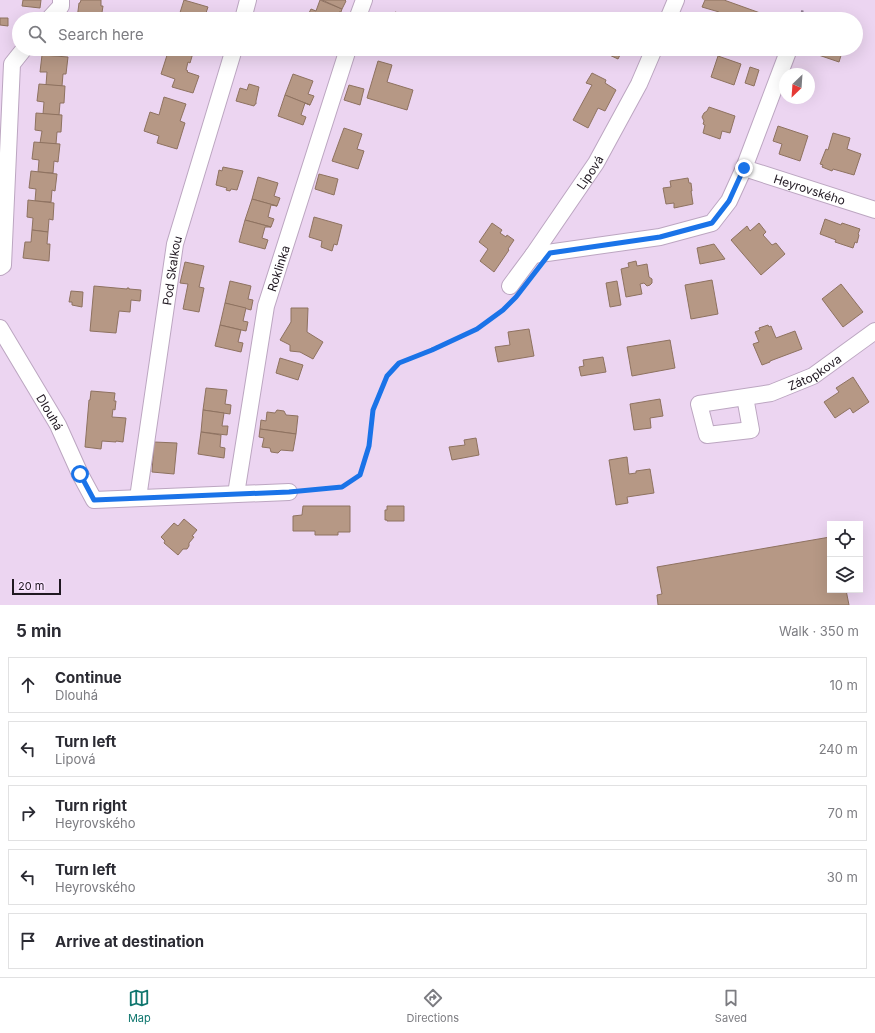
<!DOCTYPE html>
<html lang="en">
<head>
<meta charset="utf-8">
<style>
	:root { --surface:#fff; --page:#f2f2f3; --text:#2b2b33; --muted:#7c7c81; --line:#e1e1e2; --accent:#0f766e }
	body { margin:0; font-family:Inter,sans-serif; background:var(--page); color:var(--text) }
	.controls { position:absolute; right:12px; bottom:12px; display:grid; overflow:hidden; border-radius:0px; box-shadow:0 4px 16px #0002 }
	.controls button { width:36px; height:36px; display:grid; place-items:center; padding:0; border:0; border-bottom:1px solid var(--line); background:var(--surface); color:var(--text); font:20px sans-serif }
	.compass { position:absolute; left:779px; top:68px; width:36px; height:36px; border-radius:50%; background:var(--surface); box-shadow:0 4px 16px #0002; rotate:205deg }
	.scale { position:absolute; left:12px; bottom:10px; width:49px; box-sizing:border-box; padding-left:4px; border:2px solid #201821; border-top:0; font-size:11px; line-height:14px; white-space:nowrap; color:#201821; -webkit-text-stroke:3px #f9e3ff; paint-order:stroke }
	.stop { position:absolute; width:12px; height:12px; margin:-9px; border:3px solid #1a73e8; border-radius:50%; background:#fff }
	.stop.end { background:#1a73e8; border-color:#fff; box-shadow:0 1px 4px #0008 }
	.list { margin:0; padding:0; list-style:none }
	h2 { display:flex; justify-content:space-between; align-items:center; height:52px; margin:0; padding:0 16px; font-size:17px }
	h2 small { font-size:13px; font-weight:400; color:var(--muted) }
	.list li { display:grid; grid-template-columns:26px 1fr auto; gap:12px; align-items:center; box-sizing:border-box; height:56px; margin:0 8px 8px; padding:0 8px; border:1px solid var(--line); border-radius:0px }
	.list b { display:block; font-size:15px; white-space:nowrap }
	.list p { margin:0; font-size:13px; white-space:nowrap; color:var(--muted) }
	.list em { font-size:13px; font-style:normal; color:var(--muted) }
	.icon { flex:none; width:22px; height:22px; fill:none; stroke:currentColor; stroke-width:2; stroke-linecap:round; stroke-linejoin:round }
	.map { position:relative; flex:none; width:875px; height:605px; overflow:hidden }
	.search { position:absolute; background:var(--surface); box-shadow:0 4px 16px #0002; left:12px; right:12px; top:12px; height:44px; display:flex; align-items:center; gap:10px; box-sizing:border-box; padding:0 14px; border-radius:22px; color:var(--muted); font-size:15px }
	.sheet { height:372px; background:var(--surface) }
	nav { display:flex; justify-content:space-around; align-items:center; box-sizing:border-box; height:56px; border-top:1px solid var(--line); background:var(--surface); font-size:11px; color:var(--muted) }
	nav a { display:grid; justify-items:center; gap:2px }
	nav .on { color:var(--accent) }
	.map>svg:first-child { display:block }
	.building { fill:#b69885; stroke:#8e7260 }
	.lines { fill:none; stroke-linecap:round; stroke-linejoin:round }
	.minor-casing { stroke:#bca6c1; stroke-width:18 }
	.path { stroke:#8c7c8f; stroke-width:2.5; stroke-dasharray:3 3; stroke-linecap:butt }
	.minor { stroke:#fff; stroke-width:16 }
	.route { stroke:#1a73e8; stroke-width:5 }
	.labels { text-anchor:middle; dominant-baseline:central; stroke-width:4; stroke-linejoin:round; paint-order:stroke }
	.street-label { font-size:12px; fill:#201821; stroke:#f9e3ff }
</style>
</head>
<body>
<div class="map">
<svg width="875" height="605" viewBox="0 0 875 605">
	<rect width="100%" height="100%" fill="#ecd5f1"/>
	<!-- building -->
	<g class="building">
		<path d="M23 0H41L40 8 22 6Z"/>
		<path d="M81 0H101V6H103L101 19H77L79 3H80Z"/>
		<path d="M184 0 208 7 204 19H178Z"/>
		<path d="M320 0 342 9 341 12H339L336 19H311L307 17 311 9 316 11Z"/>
		<path d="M322 0H345L346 1 342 9Z"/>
		<path d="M705 0H724L763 14 762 19H717L719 12 702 7Z"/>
		<path d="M395 12 418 19H393Z"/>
		<path d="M0 18H8V26L0 25Z"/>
		<path d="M169 49H179L193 53 190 63 188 62 186 70 188 71 187 72 199 76 193 93 172 87 175 79 161 74Z"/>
		<path d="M605 49H623L618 59 603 52Z"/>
		<path d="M801 49H843L839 62Z"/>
		<path d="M42 55 68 57 66 74H63L62 86 46 85 47 72H40Z"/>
		<path d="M718 56 741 64 734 85 711 77Z"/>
		<path d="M378 61 392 65 387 82 413 90 407 110 367 98Z"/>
		<path d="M750 67 759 70 754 86 745 83Z"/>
		<path d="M592 73 606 80 605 83 616 90 605 111 598 108 588 128 573 120 592 85 586 83Z"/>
		<path d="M293 74 313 81 308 94 314 96 310 105 285 95Z"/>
		<path d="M39 84 65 86 64 103H60L59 115 43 114 44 102 37 101Z"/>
		<path d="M249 84 259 87 256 101V104H255L254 106 236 101 240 88 247 90Z"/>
		<path d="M349 85 364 89 360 105 344 100Z"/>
		<path d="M285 95 310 105 305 103 301 115 306 117 303 125 278 116Z"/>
		<path d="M164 97 186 104 180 121 185 123 177 149 157 143 159 136 144 131 150 112 159 115Z"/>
		<path d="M709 107 735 116 730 133 722 131 720 139 703 133 705 125 703 124 704 121 702 117 704 113 707 111Z"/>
		<path d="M36 113 62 115 61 132H57L56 144 40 143 42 131 35 130Z"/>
		<path d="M778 126 808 136 800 161 779 154 782 144 773 141Z"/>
		<path d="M344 128 362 134 357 149 364 151 358 169 332 161Z"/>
		<path d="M833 133 850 138 847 149 861 154 854 175 833 169 832 171 822 167 823 165 820 164 826 149 828 150Z"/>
		<path d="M34 142 60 144 58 162 54 161 53 173 38 172 39 160 32 159Z"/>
		<path d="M223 167 243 171 237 190 231 189 230 191 226 190 227 188 216 185 219 170 222 171Z"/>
		<path d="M31 171 57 174 55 191 52 190 51 202 35 201 36 189 29 188Z"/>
		<path d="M319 174 338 179 334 195 315 189Z"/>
		<path d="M258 177 278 183 274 196 280 198 277 206 252 199Z"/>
		<path d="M688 178 689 183H691L692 191H691L693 204 674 208V203L666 204 663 188 671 187 670 181Z"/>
		<path d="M252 199 277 206 271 205 268 217 274 219 271 227 245 220Z"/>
		<path d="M28 200 54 203 53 220 49 219 48 232 32 230 33 218 27 217Z"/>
		<path d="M314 217 342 225 337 245 334 244 332 251 321 247 322 241 309 237Z"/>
		<path d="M825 219 841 225 842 223 860 229 858 234 859 235 857 243 855 242 853 248 835 242 836 240 820 234Z"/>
		<path d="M245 220 271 227H265L262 238 268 240 265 249 239 242Z"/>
		<path d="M492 223 502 230 500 233 506 237 507 235 514 240 508 249 509 250 494 272 480 261 488 249 479 242Z"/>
		<path d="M759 223 766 232 763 235 772 245 776 243 785 254 761 275 731 240 747 226 750 231Z"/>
		<path d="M32 230 48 232 47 244H50L49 261 23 258 25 242H31Z"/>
		<path d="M714 244 725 259 700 264 697 248Z"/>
		<path d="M636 261 637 266 647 264 649 277 652 279V283L650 285 647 286 644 283 640 284 642 294 626 297 621 269 629 267 628 263Z"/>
		<path d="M185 262 204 266 199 287 204 288 199 312 183 309 188 284 180 283Z"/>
		<path d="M712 280 718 314 691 319 685 285Z"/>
		<path d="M230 281 251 286 248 299 253 300 251 310 225 303Z"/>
		<path d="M617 281 621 305 610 307 606 283Z"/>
		<path d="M841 284 863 312 843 327 822 299Z"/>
		<path d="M94 286 127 289V288H129V289L141 290 140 301 131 300 130 312 119 311 116 333 90 331Z"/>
		<path d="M71 291 83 292 82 307 72 305V302H69Z"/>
		<path d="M225 303 246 308 243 321 248 322 246 331 220 325Z"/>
		<path d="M291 308H308L307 332 323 342 313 359 300 352 290 351V345L280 340 291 322Z"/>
		<path d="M220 325 241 330 238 342 243 343 241 352 215 346Z"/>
		<path d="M768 325 769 327 771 326 776 338 795 331 802 349 770 361V362L762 365 753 344 759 342 755 332 760 330 759 328Z"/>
		<path d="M529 329 534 356 498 362 495 347 510 345 508 332Z"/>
		<path d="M670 340 675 368 632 376 627 347Z"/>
		<path d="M603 357 606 372 581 376 579 367 584 366 583 360Z"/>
		<path d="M280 358 303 365 298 380 276 373Z"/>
		<path d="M853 377 869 402 853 413 850 408 835 418 824 402 839 392 836 388Z"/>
		<path d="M206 388 227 390 225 404 231 405 230 414 203 410Z"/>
		<path d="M91 391 115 393 114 401H116L115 410 113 409 112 417 126 418 123 442 116 441V442L102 441 101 449 85 447 89 400H90Z"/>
		<path d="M660 399 663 416 650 418 651 428 634 430 630 404Z"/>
		<path d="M203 410 224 413 222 426H228L227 435 201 432Z"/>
		<path d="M277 410 284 411 286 415 298 416 296 434 260 429 261 420 266 421 267 412 275 413Z"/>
		<path d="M260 429 296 434 293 451 281 450 278 453 271 452 270 448 262 447 264 438 259 437Z"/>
		<path d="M201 432 221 435 220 447 225 448 224 458 198 454Z"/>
		<path d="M476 438 479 455 452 460 449 447 465 445 464 440Z"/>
		<path d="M154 442 177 443 174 474 152 472Z"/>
		<path d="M627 457 629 474 636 473V471L650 469 654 493 627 497 628 503 616 505 609 460Z"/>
		<path d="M303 506H350V532H338V535H315V531H293V516L302 515Z"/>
		<path d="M387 506H404V521H387V520H385V510H387Z"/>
		<path d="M184 519 197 530 192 536 194 537 189 543V546L187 549H183L178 555 164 543 165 541 161 537 174 523 178 526Z"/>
		<path d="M830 537V590H846L849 605H658L657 595 662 594 657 567Z"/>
	</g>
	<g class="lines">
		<!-- minor casing -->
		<g class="minor-casing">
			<g id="minor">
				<path d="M49 19 61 6V0"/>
				<path d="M243 19 248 0"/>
				<path d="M357 19 364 0"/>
				<path d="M668 19 676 0"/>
				<path id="s1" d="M744 168 875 210"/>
				<path d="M533 255 660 237 712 223 729 201 744 168 789 49"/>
				<path d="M0 267 3 265 12 64 24 49"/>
				<path id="s2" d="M510 286 533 255 596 163 639 84 654 49"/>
				<path id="s3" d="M0 328 58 425 80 474 94 500 289 492"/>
				<path id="s4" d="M745 397 751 430 707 435 699 404 771 393 813 376 875 331"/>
				<path id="s5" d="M236 494 266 306 348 49"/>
				<path id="s6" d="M138 498 175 244 234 49"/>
			</g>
		</g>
		<!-- path -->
		<g class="path">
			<path d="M800 19 803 9"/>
			<path d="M303 491 342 487 360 475 369 446 373 410 387 376 399 363 432 349 477 329 503 310 511 302"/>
		</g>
		<!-- minor -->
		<use href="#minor" class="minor"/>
	</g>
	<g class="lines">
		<!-- route -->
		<path class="route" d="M80 474 94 500 289 492 342 487 360 475 369 446 373 410 387 376 399 363 432 350 477 329 503 310 516 297 550 253 660 237 712 223 729 201 744 168"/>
	</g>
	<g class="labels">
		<!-- street labels -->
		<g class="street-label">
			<text stroke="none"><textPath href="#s2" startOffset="139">Lipová</textPath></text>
			<text stroke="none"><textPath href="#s1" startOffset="69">Heyrovského</textPath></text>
			<text stroke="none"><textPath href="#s5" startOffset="230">Roklinka</textPath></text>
			<text stroke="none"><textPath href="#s6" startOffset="230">Pod Skalkou</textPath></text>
			<text stroke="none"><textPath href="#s4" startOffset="231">Zátopkova</textPath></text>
			<text stroke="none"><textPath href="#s3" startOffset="98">Dlouhá</textPath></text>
		</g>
	</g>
</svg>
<div class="controls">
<button><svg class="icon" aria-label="locate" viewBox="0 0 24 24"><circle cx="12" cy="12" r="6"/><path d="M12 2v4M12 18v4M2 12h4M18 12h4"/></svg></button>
<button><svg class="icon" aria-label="layers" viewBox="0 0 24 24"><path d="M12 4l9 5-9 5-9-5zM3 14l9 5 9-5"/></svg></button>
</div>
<svg class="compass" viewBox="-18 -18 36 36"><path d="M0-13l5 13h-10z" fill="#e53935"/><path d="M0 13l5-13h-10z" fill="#7c7c81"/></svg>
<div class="scale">20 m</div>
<div class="stop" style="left:80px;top:474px"></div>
<div class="stop end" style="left:744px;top:168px"></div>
<div class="search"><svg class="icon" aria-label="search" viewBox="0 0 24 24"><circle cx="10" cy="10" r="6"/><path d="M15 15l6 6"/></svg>Search here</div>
</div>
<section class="sheet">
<h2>5 min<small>Walk · 350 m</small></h2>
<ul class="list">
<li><svg class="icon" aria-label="ahead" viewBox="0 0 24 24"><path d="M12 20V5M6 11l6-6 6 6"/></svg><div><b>Continue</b><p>Dlouhá</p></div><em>10 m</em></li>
<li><svg class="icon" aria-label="left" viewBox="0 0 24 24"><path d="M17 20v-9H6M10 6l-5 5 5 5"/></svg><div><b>Turn left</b><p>Lipová</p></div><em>240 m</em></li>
<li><svg class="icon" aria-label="right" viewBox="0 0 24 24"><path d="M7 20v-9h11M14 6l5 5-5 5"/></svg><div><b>Turn right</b><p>Heyrovského</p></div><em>70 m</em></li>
<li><svg class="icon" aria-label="left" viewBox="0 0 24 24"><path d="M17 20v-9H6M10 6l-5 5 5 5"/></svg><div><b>Turn left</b><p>Heyrovského</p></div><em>30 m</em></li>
<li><svg class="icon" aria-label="arrive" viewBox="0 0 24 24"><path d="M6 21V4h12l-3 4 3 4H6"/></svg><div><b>Arrive at destination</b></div></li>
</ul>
</section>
<nav>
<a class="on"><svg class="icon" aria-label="map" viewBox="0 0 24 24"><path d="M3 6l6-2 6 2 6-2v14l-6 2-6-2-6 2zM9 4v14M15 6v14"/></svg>Map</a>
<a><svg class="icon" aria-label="directions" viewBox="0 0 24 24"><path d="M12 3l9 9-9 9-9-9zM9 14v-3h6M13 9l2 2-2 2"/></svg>Directions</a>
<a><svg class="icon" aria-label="saved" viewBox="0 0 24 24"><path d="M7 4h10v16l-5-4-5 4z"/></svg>Saved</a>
</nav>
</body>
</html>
